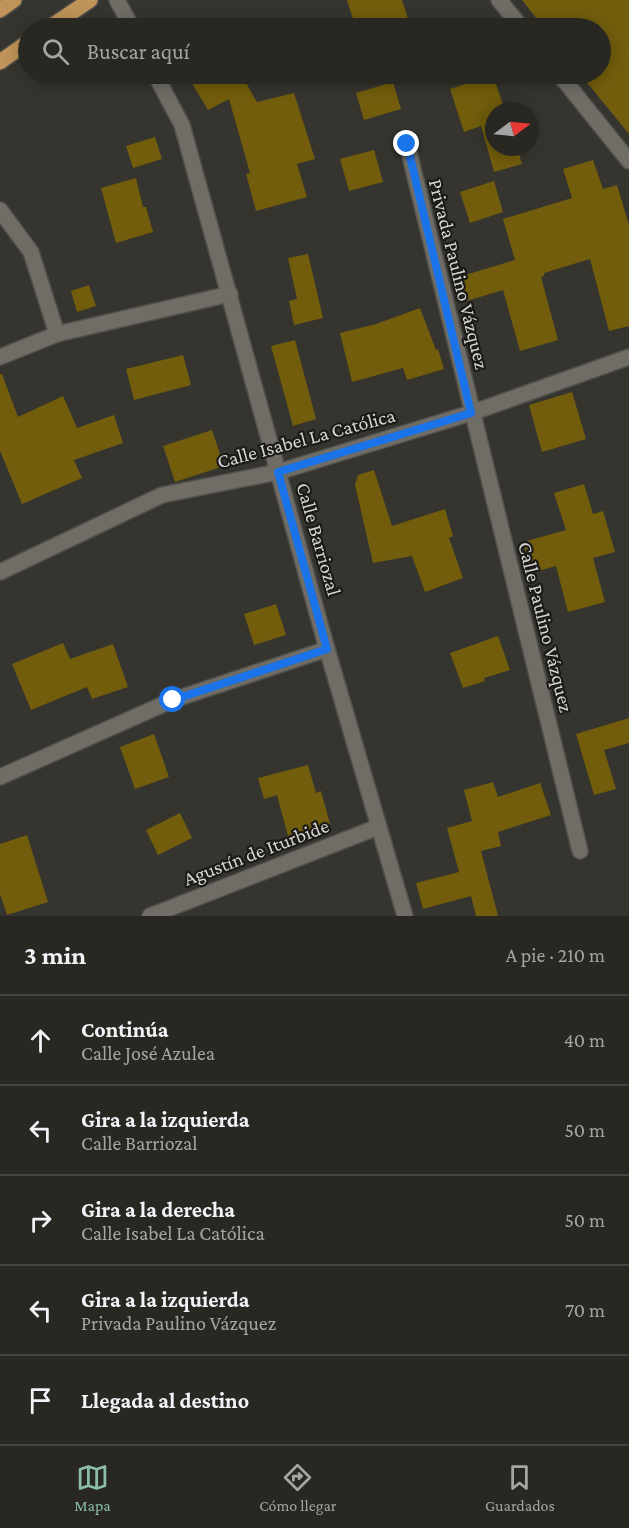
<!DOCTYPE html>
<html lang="es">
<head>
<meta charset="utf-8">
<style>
	:root { --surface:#282722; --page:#34332f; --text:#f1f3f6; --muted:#a5a5a5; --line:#444440; --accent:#8abfa5 }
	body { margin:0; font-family:"Crimson Pro",serif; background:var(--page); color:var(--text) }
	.compass { position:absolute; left:485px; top:102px; width:54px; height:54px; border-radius:50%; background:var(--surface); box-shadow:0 3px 15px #0003; rotate:74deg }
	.stop { position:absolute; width:18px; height:18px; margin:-14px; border:4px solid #1a73e8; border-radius:50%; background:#fff }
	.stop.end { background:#1a73e8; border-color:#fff; box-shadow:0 2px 6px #0008 }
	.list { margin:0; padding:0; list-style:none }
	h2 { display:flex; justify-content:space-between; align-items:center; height:78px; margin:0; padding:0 24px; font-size:26px }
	h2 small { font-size:20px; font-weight:400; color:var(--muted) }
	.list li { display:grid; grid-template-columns:39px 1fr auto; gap:18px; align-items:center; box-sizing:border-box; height:90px; padding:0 24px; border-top:2px solid var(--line) }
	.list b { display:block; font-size:22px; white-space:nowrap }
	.list p { margin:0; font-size:20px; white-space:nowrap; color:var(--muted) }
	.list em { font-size:20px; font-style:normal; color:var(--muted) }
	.icon { flex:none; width:33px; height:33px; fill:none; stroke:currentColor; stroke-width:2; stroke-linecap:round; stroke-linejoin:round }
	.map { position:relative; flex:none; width:629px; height:916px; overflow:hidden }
	.search { position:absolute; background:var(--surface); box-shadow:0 3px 15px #0003; left:18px; right:18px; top:18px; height:66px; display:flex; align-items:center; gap:15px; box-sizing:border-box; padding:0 21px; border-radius:33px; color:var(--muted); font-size:22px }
	.sheet { height:528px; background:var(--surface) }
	nav { display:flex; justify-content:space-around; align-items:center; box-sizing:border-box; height:84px; border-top:2px solid var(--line); background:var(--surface); font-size:16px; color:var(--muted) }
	nav a { display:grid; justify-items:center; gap:3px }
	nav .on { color:var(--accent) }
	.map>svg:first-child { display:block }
	.building { fill:#715d0c }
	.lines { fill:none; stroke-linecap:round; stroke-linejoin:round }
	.minor-casing { stroke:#514f4a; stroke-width:18 }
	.major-casing { stroke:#514f4a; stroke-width:18 }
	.minor { stroke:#6f6d66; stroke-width:15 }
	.major { stroke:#bf9359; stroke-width:15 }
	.route { stroke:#1a73e8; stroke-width:8 }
	.labels { text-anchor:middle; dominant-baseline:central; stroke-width:4.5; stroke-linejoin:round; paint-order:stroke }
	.street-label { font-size:20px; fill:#d6d5d1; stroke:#1c1b19 }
</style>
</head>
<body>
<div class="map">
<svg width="629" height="916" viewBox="0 0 629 916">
	<rect width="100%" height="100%" fill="#35342e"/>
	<!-- building -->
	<g class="building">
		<path d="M347 0H402L411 28H356Z"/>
		<path d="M522 0H629V134L580 74H600V28H544Z"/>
		<path d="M203 74H241L257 102 294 93 315 159 297 164 307 197 256 211 246 174 250 173 229 99 208 110 190 80Z"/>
		<path d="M493 75 505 111H494V147H517L522 164 494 172 481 126 464 132 450 89Z"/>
		<path d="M393 82 401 109 364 120 356 93Z"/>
		<path d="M155 137 162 159 133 168 126 146Z"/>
		<path d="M374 150 383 182 349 191 340 159Z"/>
		<path d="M593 160 603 189 617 185 629 225V326L609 331 590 259 544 273V276L541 277 558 340 520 351 503 290 460 303 452 279 515 260 503 219 572 198 563 169Z"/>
		<path d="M136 178 143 207H146L153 232 116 243 101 188Z"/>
		<path d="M494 181 503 212 470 223 460 192Z"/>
		<path d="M308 254 323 318 294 325 289 301 297 299 288 258Z"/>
		<path d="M89 285 96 306 77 312 71 291Z"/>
		<path d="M420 308 436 350 438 349 444 369 407 380 403 368 352 382 340 333 376 324Z"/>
		<path d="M295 340 316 419 293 426 271 346Z"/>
		<path d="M183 355 191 385 134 400 126 369Z"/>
		<path d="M0 374H2L18 417 63 396 77 428 114 415 123 443 74 460 82 478 22 504 0 451Z"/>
		<path d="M572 392 586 439 542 452 529 405Z"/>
		<path d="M212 430 224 466 175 482 163 446Z"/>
		<path d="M374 470 392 526 445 509 453 536 449 538 463 578 425 592 412 556 373 563 355 485 358 475Z"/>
		<path d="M584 484 593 514 603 511 615 552 593 558 605 602 568 612 556 566 531 573 523 542 566 530 554 493Z"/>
		<path d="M276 604 286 635 254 645 244 614Z"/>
		<path d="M498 636 510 670 484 678 485 681 463 688 450 653Z"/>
		<path d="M63 643 70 659 113 644 128 687 92 699 87 687 31 710 12 664Z"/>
		<path d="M629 718V743L604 750 616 789 594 795 576 734Z"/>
		<path d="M154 734 169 777 135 789 120 747Z"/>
		<path d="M308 765 316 793 321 791 330 824 288 836 277 795 264 799 258 778Z"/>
		<path d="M493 782 498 797 540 783 551 815 498 832 501 846 481 851 498 916H476L471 896 423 909 416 883 459 872 447 828 472 821 464 790Z"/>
		<path d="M180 813 192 838 158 855 146 830Z"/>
		<path d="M27 835 48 902 7 915 0 894V844Z"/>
	</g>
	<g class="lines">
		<!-- minor casing -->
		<g class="minor-casing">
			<g id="minor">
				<path d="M117 0 132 28"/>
				<path d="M499 0 522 28"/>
				<path d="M155 74 182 125 327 649 405 916"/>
				<path d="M559 74 629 161"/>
				<path d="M407 144 580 851"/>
				<path d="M0 210 31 252 57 334"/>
				<path d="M0 357 57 334 230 294"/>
				<path d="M0 572 162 495 278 472 471 413 629 357"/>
				<path d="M0 777 173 700 327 649"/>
				<path d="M150 916 378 827"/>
			</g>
		</g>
		<!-- major casing -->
		<g class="major-casing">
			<g id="major">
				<path d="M0 10 14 0"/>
				<path d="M49 28 90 0"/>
				<path d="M0 62 28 42"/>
			</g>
		</g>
		<!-- minor -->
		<use href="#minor" class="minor"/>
		<!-- major -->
		<use href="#major" class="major"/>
	</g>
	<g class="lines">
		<!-- route -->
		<path class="route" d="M173 700 327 649 278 472 471 413 407 144"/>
	</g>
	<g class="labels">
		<!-- street labels -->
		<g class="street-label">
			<text transform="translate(459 274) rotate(76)">Privada Paulino Vázquez</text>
			<text transform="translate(306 438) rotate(-15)">Calle Isabel La Católica</text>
			<text transform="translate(319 539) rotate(74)">Calle Barriozal</text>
			<text transform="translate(546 627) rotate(76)">Calle Paulino Vázquez</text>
			<text transform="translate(256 852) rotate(-21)">Agustín de Iturbide</text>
		</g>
	</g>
</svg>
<svg class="compass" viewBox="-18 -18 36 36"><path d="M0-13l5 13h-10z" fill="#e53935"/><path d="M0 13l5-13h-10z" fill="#a5a5a5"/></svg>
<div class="stop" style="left:173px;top:700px"></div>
<div class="stop end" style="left:407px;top:144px"></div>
<div class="search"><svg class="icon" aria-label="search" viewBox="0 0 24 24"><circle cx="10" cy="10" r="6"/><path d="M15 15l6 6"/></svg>Buscar aquí</div>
</div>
<section class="sheet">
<h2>3 min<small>A pie · 210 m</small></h2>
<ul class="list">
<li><svg class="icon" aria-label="ahead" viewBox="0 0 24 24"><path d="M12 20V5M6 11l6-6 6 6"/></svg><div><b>Continúa</b><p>Calle José Azulea</p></div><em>40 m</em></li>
<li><svg class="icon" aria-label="left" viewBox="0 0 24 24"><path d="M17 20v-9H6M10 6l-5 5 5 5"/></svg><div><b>Gira a la izquierda</b><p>Calle Barriozal</p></div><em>50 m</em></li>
<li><svg class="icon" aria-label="right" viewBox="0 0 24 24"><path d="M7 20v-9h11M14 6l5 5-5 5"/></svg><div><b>Gira a la derecha</b><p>Calle Isabel La Católica</p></div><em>50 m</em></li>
<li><svg class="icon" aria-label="left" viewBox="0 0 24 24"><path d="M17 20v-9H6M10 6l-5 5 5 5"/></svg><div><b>Gira a la izquierda</b><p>Privada Paulino Vázquez</p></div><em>70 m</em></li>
<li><svg class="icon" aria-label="arrive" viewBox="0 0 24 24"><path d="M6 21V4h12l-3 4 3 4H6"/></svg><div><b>Llegada al destino</b></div></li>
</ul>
</section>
<nav>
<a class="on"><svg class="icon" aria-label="map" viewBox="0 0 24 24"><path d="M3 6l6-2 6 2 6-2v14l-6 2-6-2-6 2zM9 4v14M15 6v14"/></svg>Mapa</a>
<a><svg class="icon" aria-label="directions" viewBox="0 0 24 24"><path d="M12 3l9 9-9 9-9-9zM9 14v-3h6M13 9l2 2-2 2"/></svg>Cómo llegar</a>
<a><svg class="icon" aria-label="saved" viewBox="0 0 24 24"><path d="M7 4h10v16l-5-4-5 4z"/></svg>Guardados</a>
</nav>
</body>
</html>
